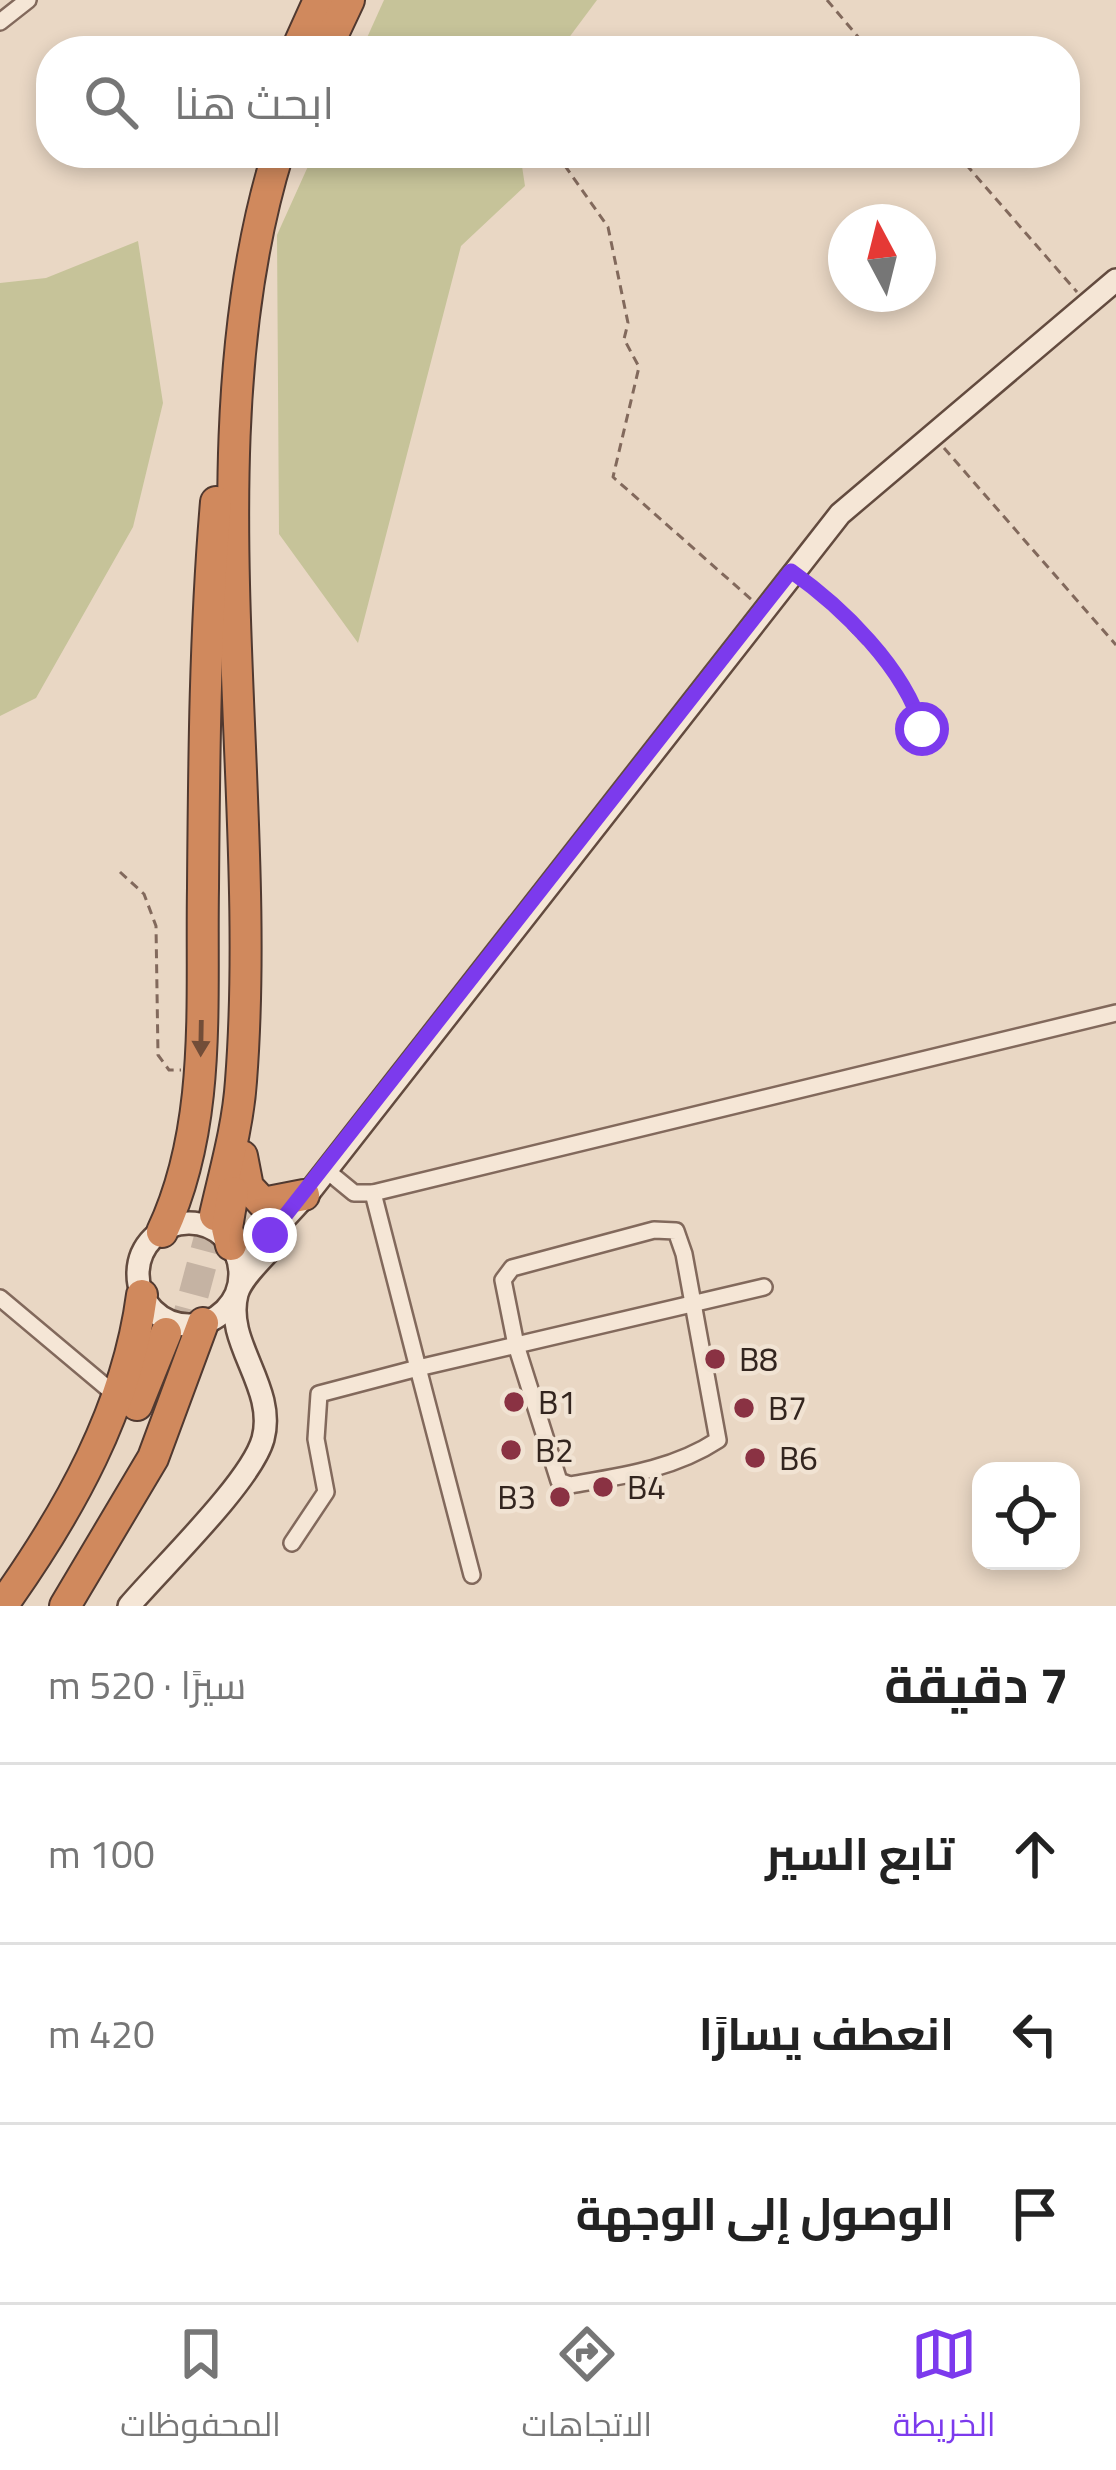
<!DOCTYPE html>
<html lang="ar">
<head>
<meta charset="utf-8">
<style>
	:root { --surface:#fff; --page:#f6f6f6; --text:#222; --muted:#767676; --line:#e0e0e0; --accent:#7c3aed }
	body { margin:0; font-family:Georgia,Cairo,serif; background:var(--page); color:var(--text); direction:rtl }
	.controls { position:absolute; right:36px; bottom:36px; display:grid; overflow:hidden; border-radius:24px; box-shadow:0 6px 18px #0003 }
	.controls button { width:108px; height:108px; display:grid; place-items:center; padding:0; border:0; border-bottom:3px solid var(--line); background:var(--surface); color:var(--text); font:60px sans-serif }
	.compass { position:absolute; left:828px; top:204px; width:108px; height:108px; border-radius:50%; background:var(--surface); box-shadow:0 6px 18px #0003; rotate:353deg }
	.stop { position:absolute; width:36px; height:36px; margin:-27px; border:9px solid #7c3aed; border-radius:50%; background:#fff }
	.stop.end { background:#7c3aed; border-color:#fff; box-shadow:0 3px 12px #0008 }
	.list { margin:0; padding:0; list-style:none }
	h2 { display:flex; justify-content:space-between; align-items:center; height:156px; margin:0; padding:0 48px; font-size:51px }
	h2 small { font-size:39px; font-weight:400; color:var(--muted) }
	.list li { display:grid; grid-template-columns:78px 1fr auto; gap:36px; align-items:center; box-sizing:border-box; height:180px; padding:0 48px; border-top:3px solid var(--line) }
	.list b { display:block; font-size:45px; white-space:nowrap }
	.list em { font-size:39px; font-style:normal; color:var(--muted) }
	.icon { flex:none; width:66px; height:66px; fill:none; stroke:currentColor; stroke-width:2; stroke-linecap:round; stroke-linejoin:round }
	.map { position:relative; flex:none; width:1116px; height:1606px; overflow:hidden; direction:ltr }
	.search { position:absolute; background:var(--surface); box-shadow:0 6px 18px #0003; left:36px; right:36px; top:36px; height:132px; display:flex; align-items:center; gap:30px; box-sizing:border-box; padding:0 42px; border-radius:48px; color:var(--muted); font-size:45px }
	.sheet { height:696px; background:var(--surface) }
	nav { display:flex; justify-content:space-around; align-items:center; box-sizing:border-box; height:168px; border-top:3px solid var(--line); background:var(--surface); font-size:33px; color:var(--muted) }
	nav a { display:grid; justify-items:center; gap:6px }
	nav .on { color:var(--accent) }
	.map>svg:first-child { display:block }
	.green { fill:#c6c399 }
	.lines { fill:none; stroke-linecap:round; stroke-linejoin:round }
	.highway-tunnel { stroke:#c5b3a3; stroke-width:30; stroke-dasharray:30 15; stroke-linecap:butt }
	.street-casing { stroke:#82695c; stroke-width:20 }
	.secondary-casing { stroke:#634b3f; stroke-width:26 }
	.highway-casing { stroke:#503930; stroke-width:34 }
	.path { stroke:#82695c; stroke-width:3; stroke-dasharray:9 6; stroke-linecap:butt }
	.street { stroke:#f5e6d6; stroke-width:15 }
	.secondary { stroke:#f5e6d6; stroke-width:21 }
	.highway { stroke:#d0895d; stroke-width:30 }
	.oneway { fill:#724d38 }
	.route { stroke:#7c3aed; stroke-width:15 }
	.poi-dot { fill:#8a3243; stroke:#f1e3d3; stroke-width:4.5 }
	.labels { text-anchor:middle; dominant-baseline:central; stroke-width:9; stroke-linejoin:round; paint-order:stroke }
	.poi-label { font-size:33px; fill:#33251f; stroke:#f1e3d3; text-anchor:start }
</style>
</head>
<body>
<div class="map">
<svg width="1116" height="1606" viewBox="0 0 1116 1606">
	<rect width="100%" height="100%" fill="#e9d7c4"/>
	<!-- green -->
	<g class="green">
		<path d="M384 0H597L559 51H361Z"/>
		<path d="M314 153H520L525 186 461 246 358 643 279 534 277 235Z"/>
		<path d="M138 241 163 403 133 527 36 698 0 716V283L46 278Z"/>
	</g>
	<g class="lines">
		<!-- highway-tunnel -->
		<path class="highway-tunnel" d="M182 1338 215 1215"/>
		<!-- street casing -->
		<g class="street-casing">
			<g id="street">
				<path d="M0 22 28 0"/>
				<path d="M326 1170 354 1193H373L1116 1013"/>
				<path d="M373 1193 418 1368 764 1287"/>
				<path d="M654 1230 676 1231 684 1254 718 1440C674 1469 622 1476 570 1485L559 1481 516 1345 503 1280 512 1268Z"/>
				<path d="M0 1298 118 1397"/>
				<path d="M292 1543 326 1492 316 1439 319 1394 418 1368 472 1575"/>
			</g>
		</g>
		<!-- secondary casing -->
		<g class="secondary-casing">
			<g id="secondary">
				<circle cx="189" cy="1274" r="51"/>
				<path d="M237 1256 263 1242 311 1190 840 514 1116 280"/>
				<path d="M129 1606C162 1567 251 1482 263 1439 277 1387 224 1343 237 1294 242 1275 270 1253 282 1236"/>
			</g>
		</g>
		<!-- highway casing -->
		<g class="highway-casing">
			<g id="highway">
				<path d="M296 51 319 0"/>
				<path d="M325 51 349 0"/>
				<path d="M242 1156 248 1187 263 1203 304 1195"/>
				<path d="M215 1215C225 1171 238 1126 241 1081 264 784 189 439 278 153"/>
				<path d="M162 1232C212 1126 201 1003 203 888 204 759 205 631 216 502"/>
				<path d="M231 1245 227 1228 233 1192"/>
				<path d="M137 1405 166 1333"/>
				<path d="M2 1606C69 1512 127 1409 142 1295"/>
				<path d="M65 1606 153 1458 203 1323"/>
			</g>
		</g>
		<!-- path -->
		<g class="path">
			<path d="M827 0 870 51"/>
			<path d="M556 153 608 227 628 323 624 339 639 367 613 477 753 601"/>
			<path d="M956 153 1077 292"/>
			<path d="M944 448 1116 645"/>
			<path d="M807 583 902 684 927 744"/>
			<path d="M120 872 144 894 156 926 158 1055 169 1070H181"/>
		</g>
		<!-- street -->
		<use href="#street" class="street"/>
		<!-- secondary -->
		<use href="#secondary" class="secondary"/>
		<!-- highway -->
		<use href="#highway" class="highway"/>
	</g>
	<!-- one-way arrows -->
	<defs><path id="oneway-solid" d="M-6-.8H1V-3.2L6.5 0L1 3.2V.8H-6Z" transform="scale(3)"/></defs>
	<use class="oneway" href="#oneway-solid" transform="translate(201 1038) rotate(91)"/>
	<g class="lines">
		<!-- route -->
		<path class="route" d="M270 1235 791 571C842 607 905 668 922 729"/>
	</g>
	<!-- markers -->
	<g class="poi-dot">
		<circle cx="715" cy="1359" r="12"/>
		<circle cx="514" cy="1402" r="12"/>
		<circle cx="744" cy="1408" r="12"/>
		<circle cx="511" cy="1450" r="12"/>
		<circle cx="755" cy="1458" r="12"/>
		<circle cx="603" cy="1487" r="12"/>
		<circle cx="560" cy="1497" r="12"/>
	</g>
	<g class="labels">
		<!-- poi labels -->
		<g class="poi-label">
			<text x="739" y="1359">B8</text>
			<text x="538" y="1402">B1</text>
			<text x="768" y="1408">B7</text>
			<text x="535" y="1450">B2</text>
			<text x="779" y="1458">B6</text>
			<text x="627" y="1487">B4</text>
			<text x="536" y="1497" text-anchor="end">B3</text>
		</g>
	</g>
</svg>
<div class="controls">
<button><svg class="icon" aria-label="locate" viewBox="0 0 24 24"><circle cx="12" cy="12" r="6"/><path d="M12 2v4M12 18v4M2 12h4M18 12h4"/></svg></button>
</div>
<svg class="compass" viewBox="-18 -18 36 36"><path d="M0-13l5 13h-10z" fill="#e53935"/><path d="M0 13l5-13h-10z" fill="#767676"/></svg>
<div class="stop" style="left:922px;top:729px"></div>
<div class="stop end" style="left:270px;top:1235px"></div>
<div class="search"><svg class="icon" aria-label="search" viewBox="0 0 24 24"><circle cx="10" cy="10" r="6"/><path d="M15 15l6 6"/></svg>ابحث هنا</div>
</div>
<section class="sheet">
<h2>7 دقيقة<small>سيرًا · 520 m</small></h2>
<ul class="list">
<li><svg class="icon" aria-label="ahead" viewBox="0 0 24 24"><path d="M12 20V5M6 11l6-6 6 6"/></svg><div><b>تابع السير</b></div><em>100 m</em></li>
<li><svg class="icon" aria-label="left" viewBox="0 0 24 24"><path d="M17 20v-9H6M10 6l-5 5 5 5"/></svg><div><b>انعطف يسارًا</b></div><em>420 m</em></li>
<li><svg class="icon" aria-label="arrive" viewBox="0 0 24 24"><path d="M6 21V4h12l-3 4 3 4H6"/></svg><div><b>الوصول إلى الوجهة</b></div></li>
</ul>
</section>
<nav>
<a class="on"><svg class="icon" aria-label="map" viewBox="0 0 24 24"><path d="M3 6l6-2 6 2 6-2v14l-6 2-6-2-6 2zM9 4v14M15 6v14"/></svg>الخريطة</a>
<a><svg class="icon" aria-label="directions" viewBox="0 0 24 24"><path d="M12 3l9 9-9 9-9-9zM9 14v-3h6M13 9l2 2-2 2"/></svg>الاتجاهات</a>
<a><svg class="icon" aria-label="saved" viewBox="0 0 24 24"><path d="M7 4h10v16l-5-4-5 4z"/></svg>المحفوظات</a>
</nav>
</body>
</html>
